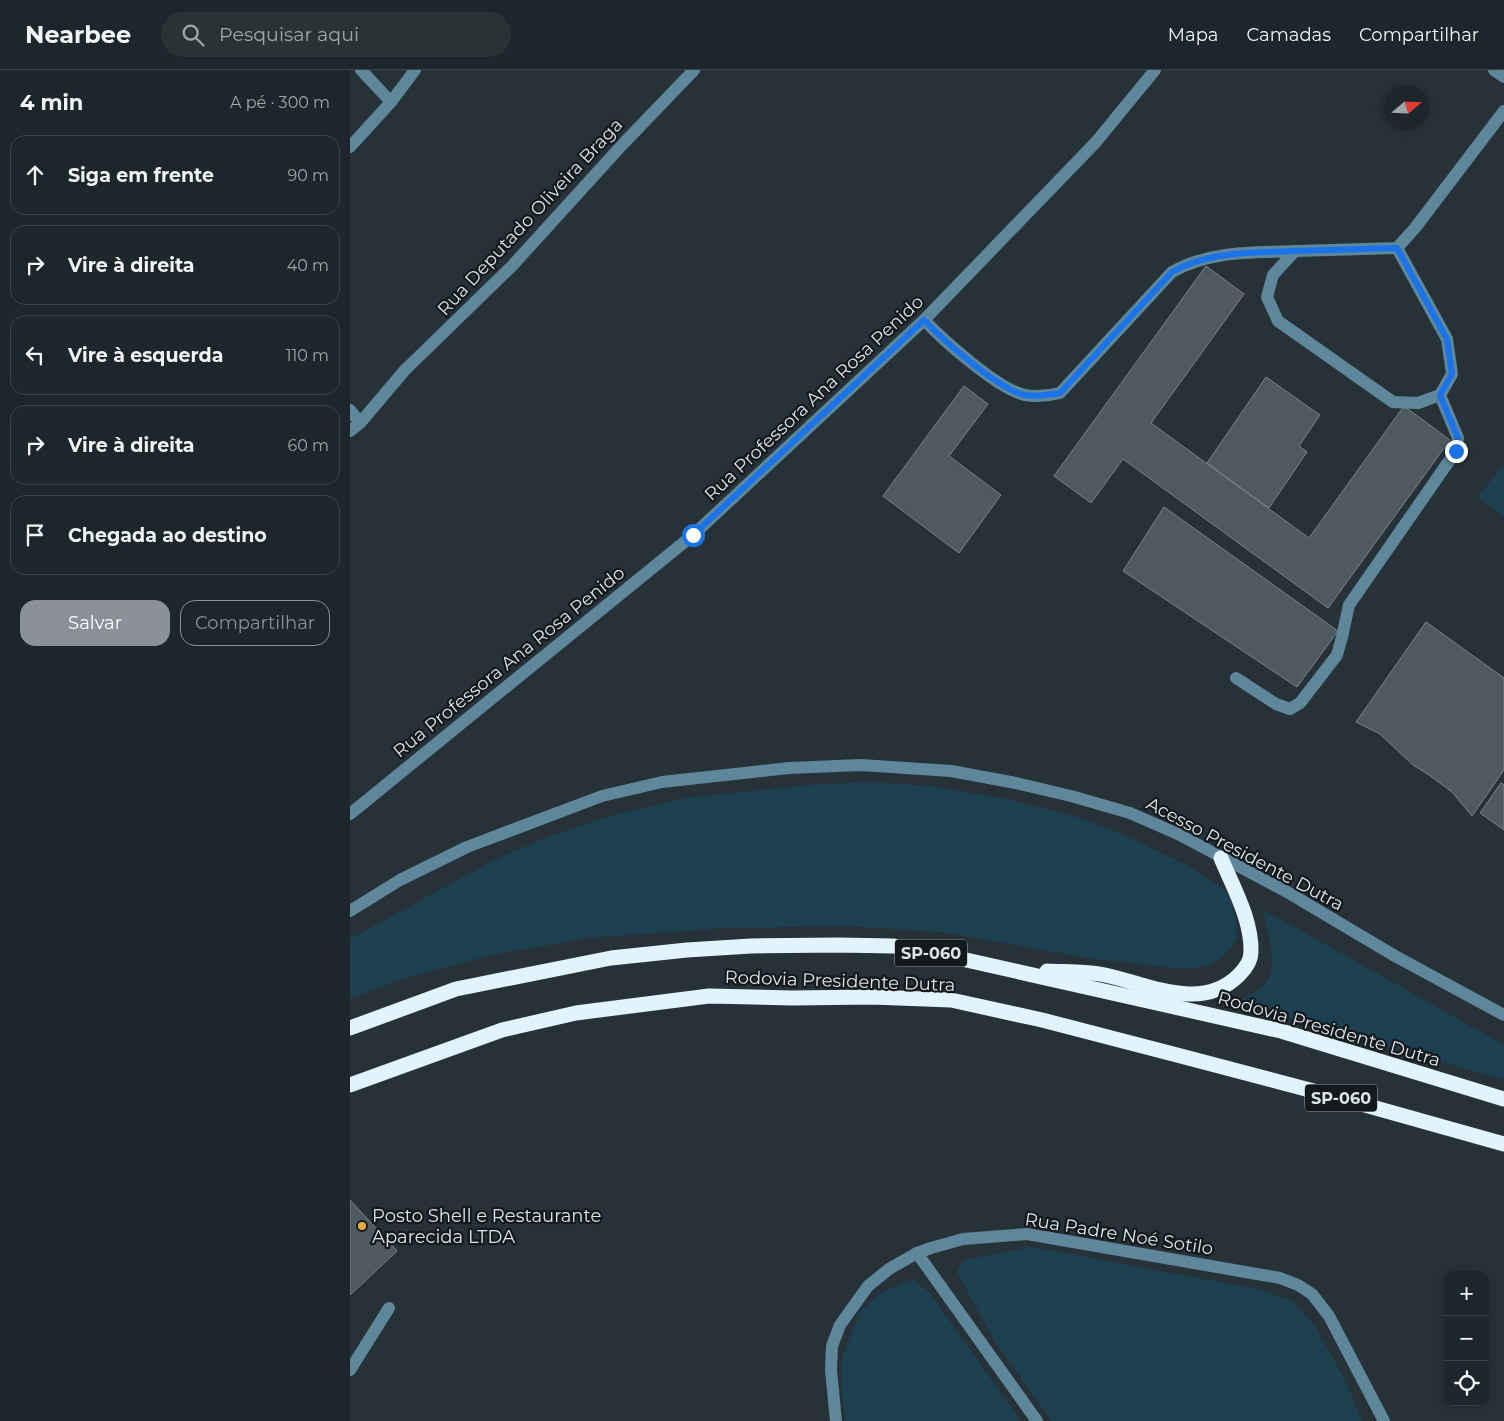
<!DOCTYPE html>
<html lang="pt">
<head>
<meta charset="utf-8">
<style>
	:root { --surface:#1d262a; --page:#2a3236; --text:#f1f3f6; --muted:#a0a5a8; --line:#3b4347; --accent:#8c9099 }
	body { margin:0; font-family:Montserrat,sans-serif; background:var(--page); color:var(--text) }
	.controls { position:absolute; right:15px; bottom:15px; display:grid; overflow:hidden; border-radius:10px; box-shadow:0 2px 8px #0003 }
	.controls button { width:45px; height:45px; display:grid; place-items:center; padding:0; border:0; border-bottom:1px solid var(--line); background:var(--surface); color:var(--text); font:25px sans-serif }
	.compass { position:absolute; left:1034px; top:15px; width:45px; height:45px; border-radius:50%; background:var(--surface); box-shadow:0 2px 8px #0003; rotate:71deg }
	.stop { position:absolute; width:15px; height:15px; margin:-11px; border:4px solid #1a73e8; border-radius:50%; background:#fff }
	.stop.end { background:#1a73e8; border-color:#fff; box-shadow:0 1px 5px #0008 }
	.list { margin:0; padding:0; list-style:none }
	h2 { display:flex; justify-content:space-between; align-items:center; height:65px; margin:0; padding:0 20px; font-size:21px }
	h2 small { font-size:16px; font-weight:400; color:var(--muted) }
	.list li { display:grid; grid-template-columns:32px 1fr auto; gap:15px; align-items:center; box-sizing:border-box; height:80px; margin:0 10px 10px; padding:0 10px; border:1px solid var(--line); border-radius:15px }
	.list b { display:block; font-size:19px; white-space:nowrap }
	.list em { font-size:16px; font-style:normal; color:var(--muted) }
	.actions { display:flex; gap:10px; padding:15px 20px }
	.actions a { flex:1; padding:11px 0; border:1px solid var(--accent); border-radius:15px; text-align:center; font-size:18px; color:var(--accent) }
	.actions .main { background:var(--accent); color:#fff }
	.icon { flex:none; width:28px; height:28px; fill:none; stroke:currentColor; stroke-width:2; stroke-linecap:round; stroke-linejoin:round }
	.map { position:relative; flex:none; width:1154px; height:1351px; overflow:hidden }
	header { display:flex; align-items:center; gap:30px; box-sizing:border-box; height:70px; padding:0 25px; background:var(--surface); border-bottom:1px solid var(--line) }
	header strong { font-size:24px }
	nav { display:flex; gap:28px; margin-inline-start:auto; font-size:18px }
	.search { width:350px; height:45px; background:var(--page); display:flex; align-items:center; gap:12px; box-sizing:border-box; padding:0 18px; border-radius:28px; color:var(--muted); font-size:19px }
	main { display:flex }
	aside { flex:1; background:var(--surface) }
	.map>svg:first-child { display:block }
	.green { fill:#1c4050 }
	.building { fill:#4e5a60; stroke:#78848b }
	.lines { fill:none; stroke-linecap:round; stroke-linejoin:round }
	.minor { stroke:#5e879b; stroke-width:12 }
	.highway { stroke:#e1f4fe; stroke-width:15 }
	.route { stroke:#1a73e8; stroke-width:6 }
	.poi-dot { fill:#e8ac37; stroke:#14191c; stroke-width:2 }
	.labels { text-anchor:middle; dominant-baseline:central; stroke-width:4.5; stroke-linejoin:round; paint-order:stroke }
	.shield { fill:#14191c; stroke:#a1a7ab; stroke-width:1 }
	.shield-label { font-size:16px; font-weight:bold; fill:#dde4e8 }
	.street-label { font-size:18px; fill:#dde4e8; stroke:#14191c }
	.poi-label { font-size:18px; fill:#dde4e8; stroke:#14191c; text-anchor:start }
</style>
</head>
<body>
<header>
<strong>Nearbee</strong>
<div class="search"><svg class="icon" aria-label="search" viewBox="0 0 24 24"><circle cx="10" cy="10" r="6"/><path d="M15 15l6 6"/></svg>Pesquisar aqui</div>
<nav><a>Mapa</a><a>Camadas</a><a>Compartilhar</a></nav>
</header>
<main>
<aside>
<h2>4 min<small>A pé · 300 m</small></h2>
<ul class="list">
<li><svg class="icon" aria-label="ahead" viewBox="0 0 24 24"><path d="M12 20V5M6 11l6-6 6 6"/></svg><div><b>Siga em frente</b></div><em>90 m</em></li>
<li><svg class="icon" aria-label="right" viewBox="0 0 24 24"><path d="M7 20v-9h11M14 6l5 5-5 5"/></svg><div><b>Vire à direita</b></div><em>40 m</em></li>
<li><svg class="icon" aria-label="left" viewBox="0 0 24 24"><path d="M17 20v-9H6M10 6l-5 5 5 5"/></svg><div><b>Vire à esquerda</b></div><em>110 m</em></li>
<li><svg class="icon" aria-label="right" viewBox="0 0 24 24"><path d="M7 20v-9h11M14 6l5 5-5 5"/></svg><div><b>Vire à direita</b></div><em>60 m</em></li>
<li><svg class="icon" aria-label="arrive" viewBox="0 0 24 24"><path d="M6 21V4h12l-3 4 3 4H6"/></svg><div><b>Chegada ao destino</b></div></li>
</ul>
<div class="actions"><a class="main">Salvar</a><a>Compartilhar</a></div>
</aside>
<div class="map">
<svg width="1154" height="1351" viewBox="0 0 1154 1351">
	<rect width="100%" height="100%" fill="#273238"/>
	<!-- green -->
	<g class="green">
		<path d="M1154 394V447L1128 427Z"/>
		<path d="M517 712 581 716 655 729 727 747 765 761 837 795 874 819 881 831 886 851 887 868 877 882 868 890 855 897 824 898 739 888 592 862 496 856 377 858 237 868 141 885 46 911 0 929V869L148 788 201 766 264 745 336 728 458 715Z"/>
		<path d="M912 840 943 856 1154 975V1010L886 932C894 927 906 923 913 916 931 899 917 860 912 840Z"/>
		<path d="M682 1177 912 1220 944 1232 964 1255 995 1310 1012 1351H702L645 1272 607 1202 613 1190Z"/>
		<path d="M562 1209 579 1222 671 1351H495L491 1308 493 1284 510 1242 527 1225Z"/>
	</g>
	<!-- building -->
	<g class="building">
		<path d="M856 196 894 224 801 353 959 468 1054 336 1100 370 978 538 773 389 741 433 704 406Z"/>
		<path d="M916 307 970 345 949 376 957 382 919 438 857 393Z"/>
		<path d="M614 316 638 334 599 386 651 425 609 483 533 426Z"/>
		<path d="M814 437 988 561 947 617 773 501Z"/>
		<path d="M1076 552 1154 608V700L1122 746 1102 722 1079 705 1063 695 1030 664 1006 652Z"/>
		<path d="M1151 713 1154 715V760L1130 743Z"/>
		<path d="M0 1130 47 1181 0 1225Z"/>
	</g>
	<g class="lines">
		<!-- minor -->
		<g class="minor">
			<path d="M11 0 41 32"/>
			<path d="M1144 0 1154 7"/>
			<path d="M0 77 41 32 65 0"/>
			<path d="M945 181 923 205 917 227 928 251 1043 332 1068 333 1090 325 1102 304 1097 269 1047 178"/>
			<path d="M574 250C593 270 649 320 675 325 687 327 698 326 710 323L822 202C861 180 903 183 947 181 980 180 1014 179 1047 178L1065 158 1154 41"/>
			<path d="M0 340 10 353"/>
			<path d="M0 361 10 353 55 300 162 196 272 75 344 0"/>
			<path d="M886 608 926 634 940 639 950 633 987 585 992 567 999 535 1106 381 1108 368 1090 325"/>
			<path d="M0 744 343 465 574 250 746 72 805 0"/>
			<path d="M0 841 50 810 117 777 252 726 312 712 439 698 511 695 601 701 666 713 721 726 780 743 828 764 939 823 1045 886 1154 945"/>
			<path d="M567 1183 687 1351"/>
			<path d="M0 1300 39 1238"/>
			<path d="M486 1351 481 1300 482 1276 490 1255 518 1216 539 1199 567 1183 581 1178 613 1169 677 1164 930 1208 948 1215 962 1224 979 1246 1034 1351"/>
		</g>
		<!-- highway -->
		<g class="highway">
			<path d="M697 901C716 902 736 901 755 905 798 914 851 943 889 905 895 899 901 891 901 882 902 850 883 817 871 788"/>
			<path d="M0 958 106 919 261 888 337 880 401 876 488 875 544 876 603 887 931 961 1154 1029"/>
			<path d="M0 1015 152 960 226 943 359 926 442 928 522 927 601 930 692 950 827 985 990 1028 1154 1074"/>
		</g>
	</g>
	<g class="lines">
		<!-- route -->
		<path class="route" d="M343 465 574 250C593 270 649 320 675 325 687 327 698 325 710 323L822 202C860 181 901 183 943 181 978 180 1012 179 1047 178L1097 269 1102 304 1090 325 1108 368 1106 381"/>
	</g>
	<!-- markers -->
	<circle class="poi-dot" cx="12" cy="1156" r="5"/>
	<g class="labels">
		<!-- shield labels -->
		<g class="shield">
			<rect x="545" y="869.5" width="72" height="27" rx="4"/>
			<rect x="955" y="1014.5" width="72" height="27" rx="4"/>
		</g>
		<g class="shield-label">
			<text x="581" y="883">SP-060</text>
			<text x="991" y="1028">SP-060</text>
		</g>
		<!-- street labels -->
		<g class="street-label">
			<text transform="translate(180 147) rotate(-47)">Rua Deputado Oliveira Braga</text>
			<text transform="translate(464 328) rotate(-43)">Rua Professora Ana Rosa Penido</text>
			<text transform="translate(159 592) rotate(-39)">Rua Professora Ana Rosa Penido</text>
			<text transform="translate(895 784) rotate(28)">Acesso Presidente Dutra</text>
			<text transform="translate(490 911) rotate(2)">Rodovia Presidente Dutra</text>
			<text transform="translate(979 959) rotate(16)">Rodovia Presidente Dutra</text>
			<text transform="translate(769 1164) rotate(9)">Rua Padre Noé Sotilo</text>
		</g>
		<!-- poi labels -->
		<g class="poi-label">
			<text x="22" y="1146">Posto Shell e Restaurante<tspan x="22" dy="21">Aparecida LTDA</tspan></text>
		</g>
	</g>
</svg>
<div class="controls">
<button>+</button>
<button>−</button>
<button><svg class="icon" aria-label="locate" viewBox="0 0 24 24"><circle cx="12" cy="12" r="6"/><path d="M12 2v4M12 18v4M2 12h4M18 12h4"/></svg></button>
</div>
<svg class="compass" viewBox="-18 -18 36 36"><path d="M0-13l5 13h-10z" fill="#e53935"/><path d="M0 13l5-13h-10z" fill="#a0a5a8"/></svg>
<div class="stop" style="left:343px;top:465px"></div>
<div class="stop end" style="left:1106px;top:381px"></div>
</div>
</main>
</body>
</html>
